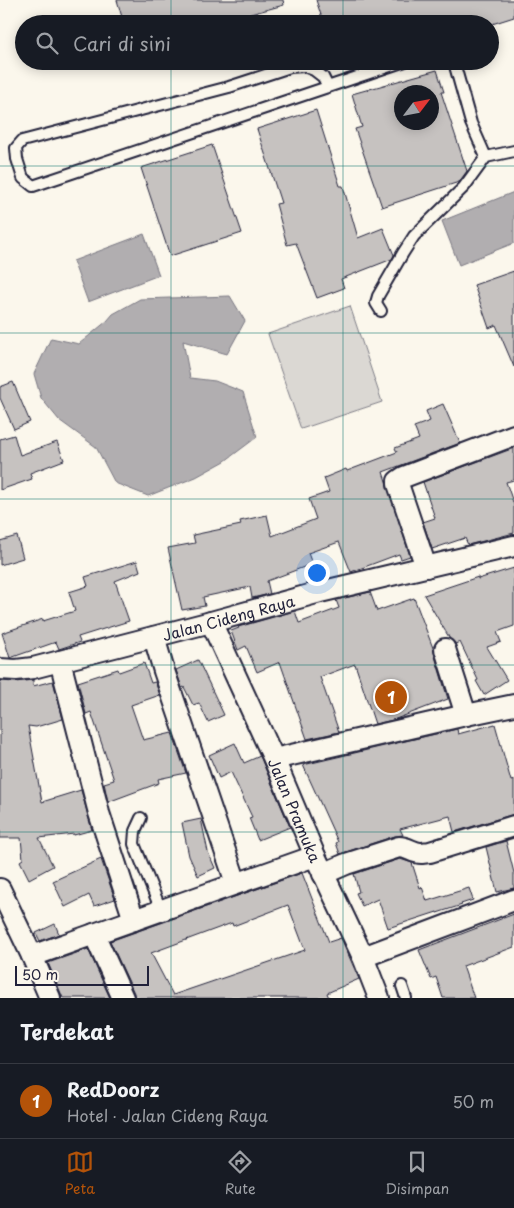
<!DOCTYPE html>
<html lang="id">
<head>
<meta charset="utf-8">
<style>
	:root { --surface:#171b24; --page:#242831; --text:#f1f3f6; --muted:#9ea1a6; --line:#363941; --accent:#b45309 }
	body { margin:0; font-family:"Playpen Sans",sans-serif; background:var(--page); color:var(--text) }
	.compass { position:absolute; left:394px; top:85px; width:45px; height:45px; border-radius:50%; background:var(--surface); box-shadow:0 2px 12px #0003; rotate:58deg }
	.scale { position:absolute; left:15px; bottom:12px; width:134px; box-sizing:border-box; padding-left:5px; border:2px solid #22223b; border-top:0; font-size:14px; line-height:18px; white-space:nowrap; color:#22223b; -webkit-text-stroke:4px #fbf7ec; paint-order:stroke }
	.you { position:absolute; left:316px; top:572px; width:18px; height:18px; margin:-12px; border:4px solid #fff; border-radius:50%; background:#1a73e8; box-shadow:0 0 0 8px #1a73e833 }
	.badge { display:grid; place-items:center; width:32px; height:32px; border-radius:50%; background:var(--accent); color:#fff; font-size:16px; font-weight:700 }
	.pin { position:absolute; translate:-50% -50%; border:2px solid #fff; box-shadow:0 1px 5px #0006 }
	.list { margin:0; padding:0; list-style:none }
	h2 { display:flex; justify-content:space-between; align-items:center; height:65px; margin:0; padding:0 20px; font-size:21px }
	h2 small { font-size:16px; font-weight:400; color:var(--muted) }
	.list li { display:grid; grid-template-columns:32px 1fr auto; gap:15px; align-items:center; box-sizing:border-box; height:75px; padding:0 20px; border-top:1px solid var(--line) }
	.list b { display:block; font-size:19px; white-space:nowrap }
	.list p { margin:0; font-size:16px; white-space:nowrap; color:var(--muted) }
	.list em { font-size:16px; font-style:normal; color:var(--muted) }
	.icon { flex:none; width:28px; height:28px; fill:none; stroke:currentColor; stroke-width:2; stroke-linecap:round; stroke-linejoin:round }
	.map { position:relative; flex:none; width:514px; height:998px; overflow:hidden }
	.search { position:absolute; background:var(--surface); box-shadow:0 2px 12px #0003; left:15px; right:15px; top:15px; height:55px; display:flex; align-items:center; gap:12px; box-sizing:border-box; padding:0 18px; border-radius:28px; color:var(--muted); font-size:19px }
	.sheet { height:140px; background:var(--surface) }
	nav { display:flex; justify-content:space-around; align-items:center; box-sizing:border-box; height:70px; border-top:1px solid var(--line); background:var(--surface); font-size:14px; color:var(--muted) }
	nav a { display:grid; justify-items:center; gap:2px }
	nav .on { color:var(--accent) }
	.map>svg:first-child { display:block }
	.green { fill:#dbd8d3; stroke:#7e7d87 }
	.water { fill:#b1aeb0; stroke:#787681 }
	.building { fill:#c6c2c0; stroke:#22223b; fill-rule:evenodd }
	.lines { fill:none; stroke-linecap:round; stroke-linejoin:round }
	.service-casing { stroke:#22223b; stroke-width:14 }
	.minor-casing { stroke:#22223b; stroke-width:24 }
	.service { stroke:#fbf7ec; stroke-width:10 }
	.minor { stroke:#fbf7ec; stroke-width:20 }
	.grid { fill:none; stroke:#0f766e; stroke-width:1; stroke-opacity:0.55 }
	.labels { text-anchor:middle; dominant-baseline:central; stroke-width:4.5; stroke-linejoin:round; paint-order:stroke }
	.street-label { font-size:15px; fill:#22223b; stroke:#fbf7ec }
</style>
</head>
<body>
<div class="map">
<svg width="514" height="998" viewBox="0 0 514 998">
	<rect width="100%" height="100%" fill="#fbf7ec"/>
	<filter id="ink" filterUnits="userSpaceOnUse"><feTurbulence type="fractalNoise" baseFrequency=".02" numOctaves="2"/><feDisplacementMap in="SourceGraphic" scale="10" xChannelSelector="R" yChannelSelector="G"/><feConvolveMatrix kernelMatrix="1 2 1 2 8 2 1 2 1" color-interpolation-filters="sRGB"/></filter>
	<g filter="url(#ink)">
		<!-- green -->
		<path class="green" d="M350 306 382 402 301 429 268 334Z"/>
		<!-- water -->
		<g class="water">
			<path d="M514 192V243L459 265 442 221Z"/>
			<path d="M144 234 159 275 88 302 73 261Z"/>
			<path d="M230 296 245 321 227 354 183 341 190 378 215 381 243 392 257 437 225 461 196 477 148 496 115 483 96 447 59 420 41 398 34 374 51 338 79 344 107 321 113 314 140 299Z"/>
		</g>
		<!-- building -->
		<g class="building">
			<path d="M117 0H283L284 5 213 24H124Z"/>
			<path d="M316 0H514V17L492 24H324Z"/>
			<path d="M437 70 444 92H441L467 171 459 182 382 207 355 129 362 127 352 94ZM402 92H432V122H402Z"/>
			<path d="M316 110 340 186H343L358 238 383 228 394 255 392 259 341 279 344 288 317 298 296 243 287 245 276 204 281 203 257 129Z"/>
			<path d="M212 145 242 233 170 256 141 168Z"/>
			<path d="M514 271V367L496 325 489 328 474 285Z"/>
			<path d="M13 382 30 422 14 429 0 398V387Z"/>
			<path d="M443 404 460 443 383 472 410 556 401 559 399 554 351 572 339 542 308 553 312 564 267 581 270 594 252 598 250 587 203 597 205 606 182 610 168 548 195 543 193 535 241 525 240 521 267 515 272 536 316 519 309 499 329 492 324 478 346 469 347 471 397 452 395 448 419 439 414 427 430 421 426 411Z"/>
			<path d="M14 435 20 455 57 442 64 460 30 473 32 479 0 490V439Z"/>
			<path d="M514 448V480L506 482 514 505V533L468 545 465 538 432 549 423 522 435 518 423 482Z"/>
			<path d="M17 536 23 558 0 565V541Z"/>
			<path d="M137 561 140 571 115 581 129 621 78 637 80 642 59 649 56 642 10 658 2 633 43 619V621L75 611 69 592 88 586 85 577Z"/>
			<path d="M514 568V626L497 632 501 642 487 647 507 680 484 695 476 681 478 680 460 642 455 644 450 639 424 595 478 577V579Z"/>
			<path d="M370 592 377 611 414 598 433 648 434 653 448 699 393 720 375 724 355 664 320 677 339 732 307 739 280 662 257 672 246 646 238 650 231 631 239 628 238 627 295 611 299 623 339 608 336 600Z"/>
			<path d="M198 660 224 715 208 722 199 703 193 705 184 687 182 688 176 670Z"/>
			<path d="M144 663 151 683 155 682 160 695 131 705 143 740 172 733 186 773 158 779 159 783 108 802 104 783 114 780 91 712 86 714 78 682 118 669 119 672Z"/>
			<path d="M33 680V686L53 681 63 719 36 727 28 726 42 802 81 790 92 830 74 835V834L39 838 53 866 29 879 20 861 23 859 21 838H0V681L15 682Z"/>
			<path d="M495 724 511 781 514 780V814L454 832 450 816 400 829 403 835 395 836 340 854 336 843 338 842 303 765 457 729 458 734Z"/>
			<path d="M235 743 244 763 260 756 290 827 258 840 249 818 252 817 231 772 219 778 209 755Z"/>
			<path d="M201 819 208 852 215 868 198 876 189 856 182 823Z"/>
			<path d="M506 841 514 873V888L497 892 486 847Z"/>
			<path d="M101 859 115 899 94 906 89 895 65 907 53 881Z"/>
			<path d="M400 859 412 863 420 888 422 887 427 901 469 888 473 900 461 904 462 905 437 913V912L388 928 378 899 362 906 356 893 359 892 354 874Z"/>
			<path d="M302 873 329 942 341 938 359 979 327 993 329 998H135L134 993 110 941ZM288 905 305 950 173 995 151 953 232 923 233 926Z"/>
			<path d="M514 914V947L463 966 474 998H443L436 977 431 979 419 950Z"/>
			<path d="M55 924 59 934 40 941 36 933Z"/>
			<path d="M88 949 110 998H63L48 963Z"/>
		</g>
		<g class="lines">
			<!-- service casing -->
			<g class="service-casing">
				<g id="service">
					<path d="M451 61 455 66 471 123 486 157"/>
					<path d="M328 87 323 77 314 70 304 66 290 67 229 87 22 141 16 148 17 159 23 178 33 186 405 61"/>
					<path d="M381 311 376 303 378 296 403 253 414 236 464 187 486 157 514 151"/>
					<path d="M141 818 135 831 134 844 161 910"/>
					<path d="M402 986 406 998"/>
				</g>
			</g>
			<!-- minor casing -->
			<g class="minor-casing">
				<g id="minor">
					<path d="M426 567 398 484V481L404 477 514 435"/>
					<path id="s1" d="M211 622 274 759 315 856 363 957 379 998"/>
					<path d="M154 637 164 671 236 883"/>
					<path d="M445 649 466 715"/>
					<path d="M60 661 99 813 134 920"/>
					<path id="s2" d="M0 669 16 670 33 668 211 622 320 592 514 546"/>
					<path d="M274 759 466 715 514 705"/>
					<path d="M323 874 346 864 399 847C408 847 413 853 421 853 422 853 429 852 430 852L514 826"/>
					<path d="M0 889 32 956 50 998"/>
					<path d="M94 934 123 998"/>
					<path d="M32 956 315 856"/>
					<path d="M363 957 514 900"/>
				</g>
			</g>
			<!-- service -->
			<use href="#service" class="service"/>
			<!-- minor -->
			<use href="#minor" class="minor"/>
		</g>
	</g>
	<!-- grid -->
	<path class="grid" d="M171 0V24M343 0V24M171 61V998M343 61V998M0 166H514M0 333H514M0 499H514M0 665H514M0 832H514"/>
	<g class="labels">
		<!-- street labels -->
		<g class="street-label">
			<text stroke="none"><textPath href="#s2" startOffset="235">Jalan Cideng Raya</textPath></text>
			<text stroke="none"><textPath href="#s1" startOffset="206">Jalan Pramuka</textPath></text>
		</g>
	</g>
</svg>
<svg class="compass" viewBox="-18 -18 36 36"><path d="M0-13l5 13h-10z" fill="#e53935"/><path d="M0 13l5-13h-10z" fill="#9ea1a6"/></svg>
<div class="scale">50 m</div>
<div class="you"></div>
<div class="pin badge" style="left:391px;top:697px">1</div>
<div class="search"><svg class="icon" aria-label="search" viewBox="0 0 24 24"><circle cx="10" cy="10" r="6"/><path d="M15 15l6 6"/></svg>Cari di sini</div>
</div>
<section class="sheet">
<h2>Terdekat<small></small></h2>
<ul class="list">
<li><span class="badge">1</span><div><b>RedDoorz</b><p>Hotel · Jalan Cideng Raya</p></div><em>50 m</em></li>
</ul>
</section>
<nav>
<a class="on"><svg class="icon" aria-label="map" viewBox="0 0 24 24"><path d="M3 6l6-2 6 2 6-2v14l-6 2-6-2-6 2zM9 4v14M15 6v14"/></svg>Peta</a>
<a><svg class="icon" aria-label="directions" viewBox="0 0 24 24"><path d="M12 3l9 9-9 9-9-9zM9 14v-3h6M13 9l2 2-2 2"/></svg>Rute</a>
<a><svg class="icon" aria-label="saved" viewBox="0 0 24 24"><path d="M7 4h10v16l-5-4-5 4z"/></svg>Disimpan</a>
</nav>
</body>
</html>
